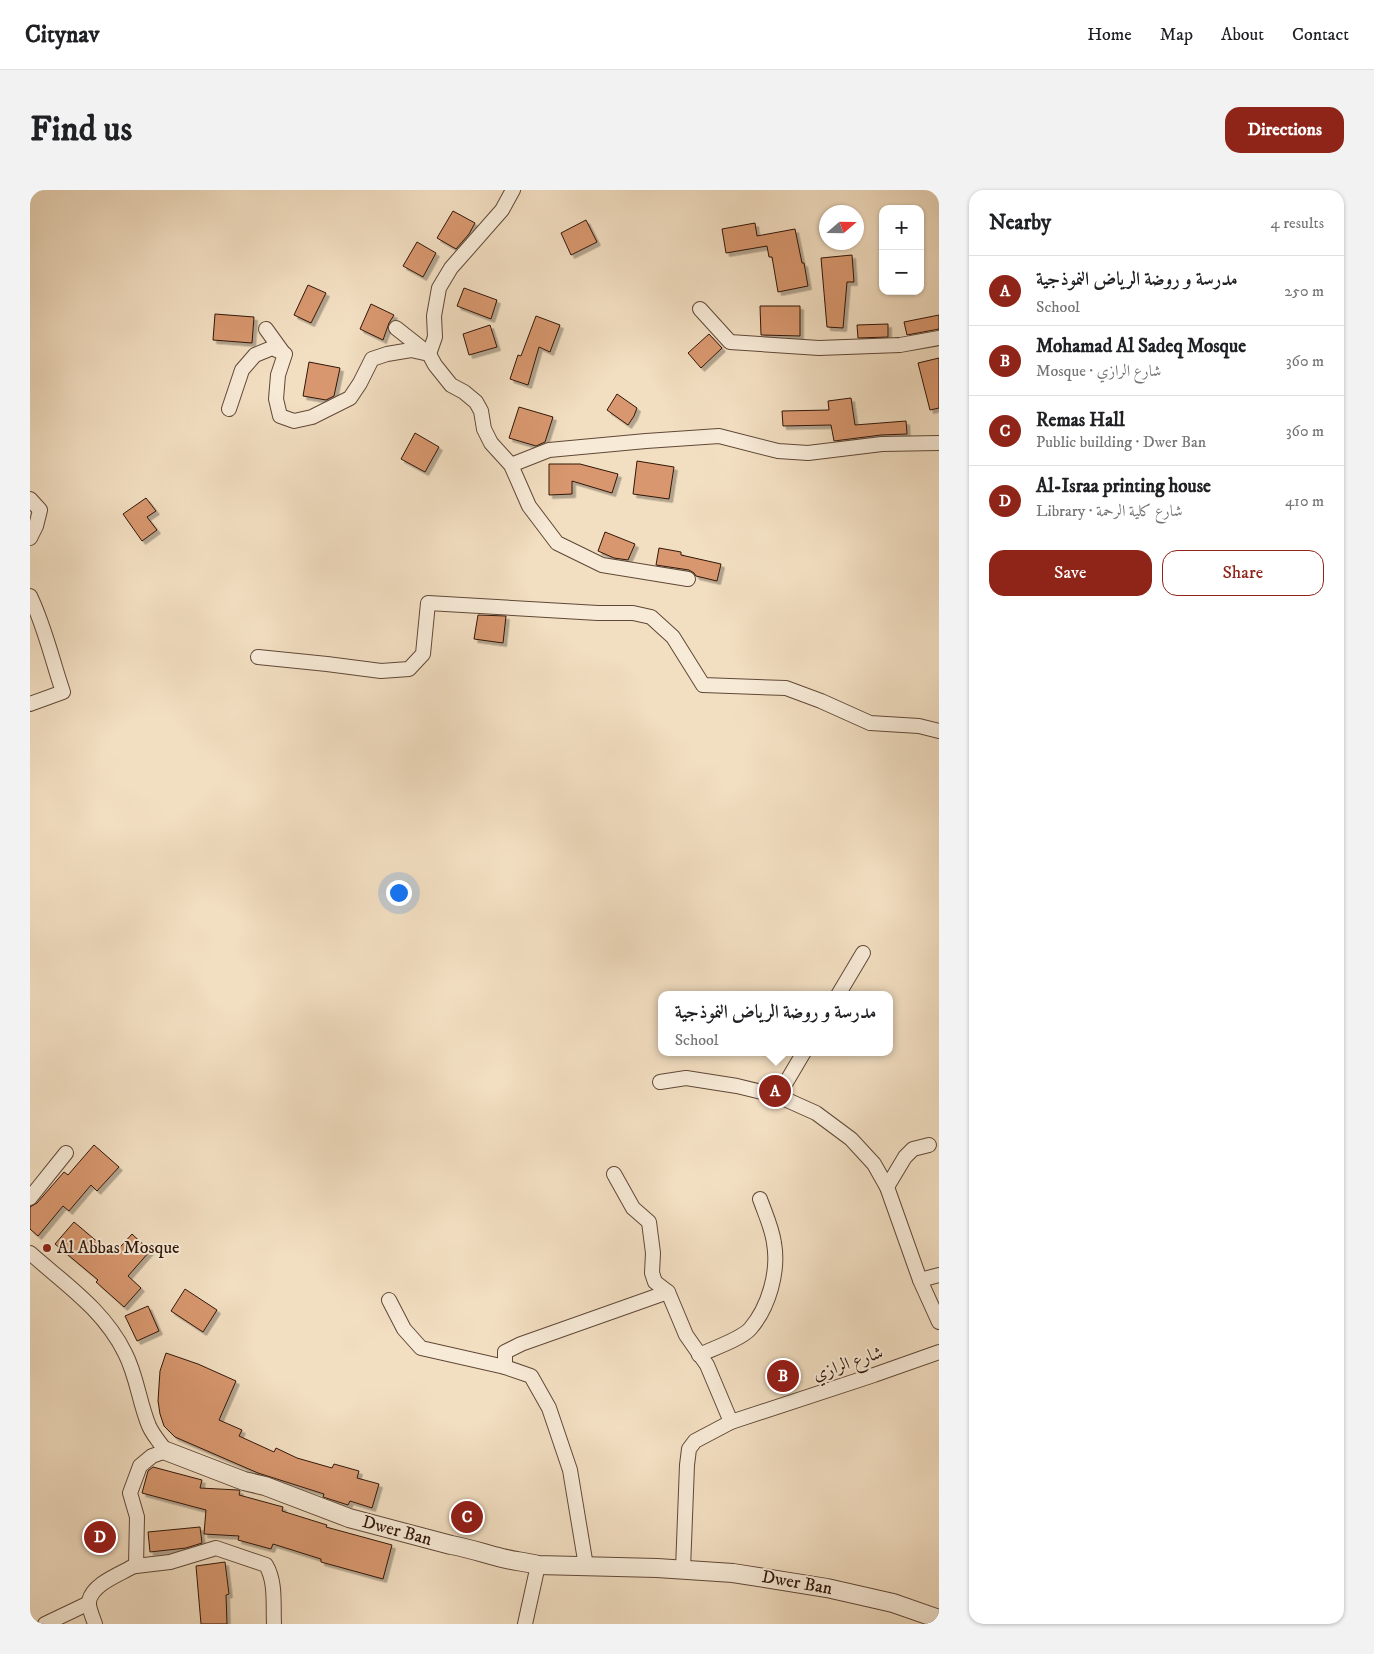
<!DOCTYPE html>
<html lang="en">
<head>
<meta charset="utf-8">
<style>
	:root { --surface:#fff; --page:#f2f2f2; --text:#202124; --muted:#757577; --line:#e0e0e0; --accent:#8f2418 }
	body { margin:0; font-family:"IM FELL DW Pica",Amiri,serif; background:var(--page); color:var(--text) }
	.controls { position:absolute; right:15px; top:15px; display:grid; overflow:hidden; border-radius:10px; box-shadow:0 1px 4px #0004 }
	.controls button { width:45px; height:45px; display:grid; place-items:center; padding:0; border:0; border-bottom:1px solid var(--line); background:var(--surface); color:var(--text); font:25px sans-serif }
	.compass { position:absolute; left:789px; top:15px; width:45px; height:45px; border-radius:50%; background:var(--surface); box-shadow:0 1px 4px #0004; rotate:70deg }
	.you { position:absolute; left:368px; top:702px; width:18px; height:18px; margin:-12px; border:4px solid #fff; border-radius:50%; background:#1a73e8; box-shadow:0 0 0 8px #1a73e833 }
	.badge { display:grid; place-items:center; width:32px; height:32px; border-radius:50%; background:var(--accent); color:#fff; font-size:16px; font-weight:700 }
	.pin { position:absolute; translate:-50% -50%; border:2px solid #fff; box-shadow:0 1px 5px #0006 }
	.popup { position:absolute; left:628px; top:801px; width:235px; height:65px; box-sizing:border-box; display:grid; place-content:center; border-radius:10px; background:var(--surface); filter:drop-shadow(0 1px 4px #0005); font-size:16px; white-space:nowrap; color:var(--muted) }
	.popup b { font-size:19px; color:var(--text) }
	.popup::after { content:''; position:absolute; left:50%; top:100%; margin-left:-10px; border:10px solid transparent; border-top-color:var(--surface) }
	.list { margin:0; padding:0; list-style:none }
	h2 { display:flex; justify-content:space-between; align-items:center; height:65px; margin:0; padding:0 20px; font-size:21px }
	h2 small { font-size:16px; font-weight:400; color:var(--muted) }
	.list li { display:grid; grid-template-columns:32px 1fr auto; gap:15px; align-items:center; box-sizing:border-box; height:70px; padding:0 20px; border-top:1px solid var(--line) }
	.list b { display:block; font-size:19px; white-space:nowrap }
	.list p { margin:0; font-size:16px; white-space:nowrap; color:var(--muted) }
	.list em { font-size:16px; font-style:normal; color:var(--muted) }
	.actions { display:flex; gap:10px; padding:15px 20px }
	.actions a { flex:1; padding:11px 0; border:1px solid var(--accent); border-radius:15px; text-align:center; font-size:18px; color:var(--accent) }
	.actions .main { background:var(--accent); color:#fff }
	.map { position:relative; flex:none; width:909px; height:1434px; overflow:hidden; border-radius:15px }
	header { display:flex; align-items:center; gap:30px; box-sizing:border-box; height:70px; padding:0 25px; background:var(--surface); border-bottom:1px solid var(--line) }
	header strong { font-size:24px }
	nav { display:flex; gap:28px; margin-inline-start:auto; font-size:18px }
	.intro { display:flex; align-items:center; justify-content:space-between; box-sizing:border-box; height:120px; padding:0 30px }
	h1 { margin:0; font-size:35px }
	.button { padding:12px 22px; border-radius:15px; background:var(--accent); color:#fff; font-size:18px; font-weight:700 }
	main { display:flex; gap:30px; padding:0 30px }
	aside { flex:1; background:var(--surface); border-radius:15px; box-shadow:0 1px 4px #0004 }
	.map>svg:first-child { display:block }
	.building { fill:#d8976e; stroke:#301609; filter:url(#shadow) }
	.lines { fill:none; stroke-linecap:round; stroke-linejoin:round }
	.minor-casing { stroke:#604837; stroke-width:16 }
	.tertiary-casing { stroke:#604837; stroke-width:20 }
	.minor { stroke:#f7ead7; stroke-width:14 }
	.tertiary { stroke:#f7ead7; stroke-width:18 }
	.poi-dot { fill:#8f2418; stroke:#f7ead7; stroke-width:2 }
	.labels { text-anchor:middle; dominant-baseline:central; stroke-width:4; stroke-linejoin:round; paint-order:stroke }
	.poi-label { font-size:18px; fill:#301609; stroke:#f7ead7; text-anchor:start }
	.street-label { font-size:18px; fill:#301609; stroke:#f7ead7 }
</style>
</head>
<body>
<header>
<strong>Citynav</strong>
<nav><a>Home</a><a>Map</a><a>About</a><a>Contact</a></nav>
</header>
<div class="intro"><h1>Find us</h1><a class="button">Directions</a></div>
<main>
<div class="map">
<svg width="909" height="1434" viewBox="0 0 909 1434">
	<defs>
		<filter id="shadow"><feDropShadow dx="3.5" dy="3.5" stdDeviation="0" flood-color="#0004"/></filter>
	</defs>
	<rect width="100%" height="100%" fill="#f2dec1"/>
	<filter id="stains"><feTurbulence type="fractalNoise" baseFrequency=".004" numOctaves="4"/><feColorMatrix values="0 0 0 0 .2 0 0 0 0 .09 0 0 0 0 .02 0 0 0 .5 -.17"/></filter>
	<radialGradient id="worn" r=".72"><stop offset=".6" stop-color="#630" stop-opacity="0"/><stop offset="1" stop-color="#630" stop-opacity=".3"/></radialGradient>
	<!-- building -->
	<g class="building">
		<path d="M423 21 445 33 439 44 426 59 407 48Z"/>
		<path d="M556 30 567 52 541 65 531 43Z"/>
		<path d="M725 33 727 46 765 39 772 73H774L778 96 748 102 742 67H739L737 56 696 63 692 39Z"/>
		<path d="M387 52 406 63 393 87 373 76Z"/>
		<path d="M822 65 824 92H817L813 138 797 137 791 68Z"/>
		<path d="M278 95 296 103 281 133 264 125Z"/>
		<path d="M434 98 467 110 461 129 427 116Z"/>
		<path d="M341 114 364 125 359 133 353 150 330 139Z"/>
		<path d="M730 116H770V146L731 145Z"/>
		<path d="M185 124 224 127 222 153 183 150Z"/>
		<path d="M909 125V139L877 145 874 132Z"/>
		<path d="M506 126 530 135 520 162 509 157 498 195 480 189 488 165 491 166Z"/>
		<path d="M858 134V147L828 148 827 135Z"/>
		<path d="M460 135 467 157 439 165 433 144Z"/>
		<path d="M679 144 692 158 671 178 658 163Z"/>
		<path d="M909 168V218L900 220 888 173Z"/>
		<path d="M279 172 310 178 304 206 296 210 273 206Z"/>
		<path d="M587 204 607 218 604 226 598 235 577 220Z"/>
		<path d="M821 208 825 235 876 231 877 244 851 245 804 251 801 235 753 236 752 221 799 220 798 211Z"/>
		<path d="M489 217 523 227 515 252 506 256 479 248Z"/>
		<path d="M385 243 409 257 395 282 371 269Z"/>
		<path d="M607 271 644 277 639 309 603 304Z"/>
		<path d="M519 274H550L588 284 582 303 542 291V304L519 305Z"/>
		<path d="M116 308 126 321 117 327 127 340 112 351 93 324Z"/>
		<path d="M575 342 605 354 598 370 584 368 568 361Z"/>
		<path d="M629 358 651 362V365L691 374 687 391 666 386 664 383 659 380 626 375Z"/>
		<path d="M448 425 476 426 473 453 444 449Z"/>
		<path d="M64 955 89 977 67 1001 61 995 39 1021 33 1016 8 1046 0 1039V1017L7 1013 34 982 38 985Z"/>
		<path d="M44 1032 83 1065 102 1044 120 1061 98 1086 111 1098 94 1117 66 1092 68 1090 25 1054Z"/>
		<path d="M155 1099 187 1120 173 1142 141 1121Z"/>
		<path d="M118 1116 129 1141 107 1151 95 1126Z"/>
		<path d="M136 1163 168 1174 206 1191 189 1230 212 1240 209 1246 244 1262 246 1258 267 1268 302 1278 304 1274 329 1281 327 1288 349 1294 342 1318 320 1311 318 1315 293 1307 294 1304 228 1283 145 1247 134 1236 130 1224 128 1211 130 1181Z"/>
		<path d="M123 1277 172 1290 170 1298 208 1300 210 1301 209 1305 253 1317 252 1321 297 1335 296 1337 362 1355 353 1389 291 1372V1369L243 1354 241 1359 208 1350 209 1346 174 1344 176 1320 112 1303 118 1281Z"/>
		<path d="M170 1337 172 1353 156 1358 120 1362 118 1342Z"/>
		<path d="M195 1372 199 1404 196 1405 197 1434H171L166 1376Z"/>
	</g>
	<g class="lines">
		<!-- minor casing -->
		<g class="minor-casing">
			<g id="minor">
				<path d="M670 119 700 152 789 158 870 155 909 148"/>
				<path d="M366 138 399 164 405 147 404 126 409 98 421 78 472 20 483 0"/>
				<path d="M236 139 254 164"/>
				<path d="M199 219 212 180 225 165 242 158 255 164 248 185 246 209 250 226 264 231 282 227 320 208 330 193 342 169 357 164 381 160 399 164 405 175 421 195 434 202 446 212 451 221 454 239 461 253 481 275 499 316 527 353 572 375 658 389"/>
				<path d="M481 275 519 260 616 251 689 246 748 261 778 263 852 254 909 253"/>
				<path d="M0 309 10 320 6 336 0 348"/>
				<path d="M0 406C15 437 22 470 33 502L0 514"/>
				<path d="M228 467 297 474 351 481 379 479 393 464 398 413 568 423H603L621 427 643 447 673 495 756 498 791 511 840 533 889 536 909 541"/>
				<path d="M808 805 833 763"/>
				<path d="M630 892 656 888 707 896 748 906 786 923 821 949 844 974 857 997 890 1090 909 1132"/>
				<path d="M748 906 774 862"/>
				<path d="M584 984 603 1018 619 1032 623 1063 622 1083 625 1092 638 1102"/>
				<path d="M857 997 875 967 883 959 899 955"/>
				<path d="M0 1008 36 963"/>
				<path d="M0 1063C35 1094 74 1120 95 1163 107 1186 109 1212 119 1236 123 1245 130 1253 136 1261L122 1266 110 1276 100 1303 107 1327 106 1376 102 1377C88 1385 63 1394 59 1411 58 1417 63 1428 65 1434"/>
				<path d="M890 1090 909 1085"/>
				<path d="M359 1110 374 1139 391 1158 475 1177 501 1186 519 1218 540 1280 556 1376"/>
				<path d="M669 1165C682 1159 711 1149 720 1139 739 1117 749 1081 744 1053 742 1038 735 1023 730 1009"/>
				<path d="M475 1177V1162L491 1154 638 1102 656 1145 677 1175 701 1232"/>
				<path d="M106 1376 140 1372 186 1358 236 1375C246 1392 243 1414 244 1434"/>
				<path d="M653 1379 657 1275 659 1259 665 1251 701 1232 844 1185 909 1162"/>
				<path d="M15 1434 59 1413"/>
				<path d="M495 1434 508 1375"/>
			</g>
		</g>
		<!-- tertiary casing -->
		<g class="tertiary-casing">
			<path id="tertiary" d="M136 1261 214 1291 235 1296 319 1328 421 1355C439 1358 455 1364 472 1368 484 1371 496 1372 508 1375L627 1378 703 1383 797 1398 863 1413 909 1429"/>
		</g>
		<!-- minor -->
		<use href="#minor" class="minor"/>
		<!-- tertiary -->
		<use href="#tertiary" class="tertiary"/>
	</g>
	<!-- markers -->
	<circle class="poi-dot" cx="17" cy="1058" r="5"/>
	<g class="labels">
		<!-- poi labels -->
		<g class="poi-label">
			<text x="27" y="1058">Al Abbas Mosque</text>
		</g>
		<!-- street labels -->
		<g class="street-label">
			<text transform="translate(818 1174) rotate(-19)">شارع الرازي</text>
			<text transform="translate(367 1341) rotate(15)">Dwer Ban</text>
			<text transform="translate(767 1393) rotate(10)">Dwer Ban</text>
		</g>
	</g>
	<rect width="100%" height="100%" filter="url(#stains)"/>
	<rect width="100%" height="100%" fill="url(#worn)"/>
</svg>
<div class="controls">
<button>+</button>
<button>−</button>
</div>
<svg class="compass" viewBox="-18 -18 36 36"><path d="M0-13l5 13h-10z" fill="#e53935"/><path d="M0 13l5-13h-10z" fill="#757577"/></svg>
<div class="you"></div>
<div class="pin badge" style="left:745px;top:901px">A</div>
<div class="popup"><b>مدرسة و روضة الرياض النموذجية</b>School</div>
<div class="pin badge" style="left:753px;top:1186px">B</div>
<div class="pin badge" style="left:437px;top:1327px">C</div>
<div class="pin badge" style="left:70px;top:1347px">D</div>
</div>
<aside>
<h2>Nearby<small>4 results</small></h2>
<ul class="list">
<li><span class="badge">A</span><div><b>مدرسة و روضة الرياض النموذجية</b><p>School</p></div><em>250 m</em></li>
<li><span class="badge">B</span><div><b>Mohamad Al Sadeq Mosque</b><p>Mosque · شارع الرازي</p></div><em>360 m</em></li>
<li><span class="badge">C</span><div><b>Remas Hall</b><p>Public building · Dwer Ban</p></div><em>360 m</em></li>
<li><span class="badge">D</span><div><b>Al-Israa printing house</b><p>Library · شارع كلية الرحمة</p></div><em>410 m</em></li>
</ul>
<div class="actions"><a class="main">Save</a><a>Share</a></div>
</aside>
</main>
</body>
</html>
